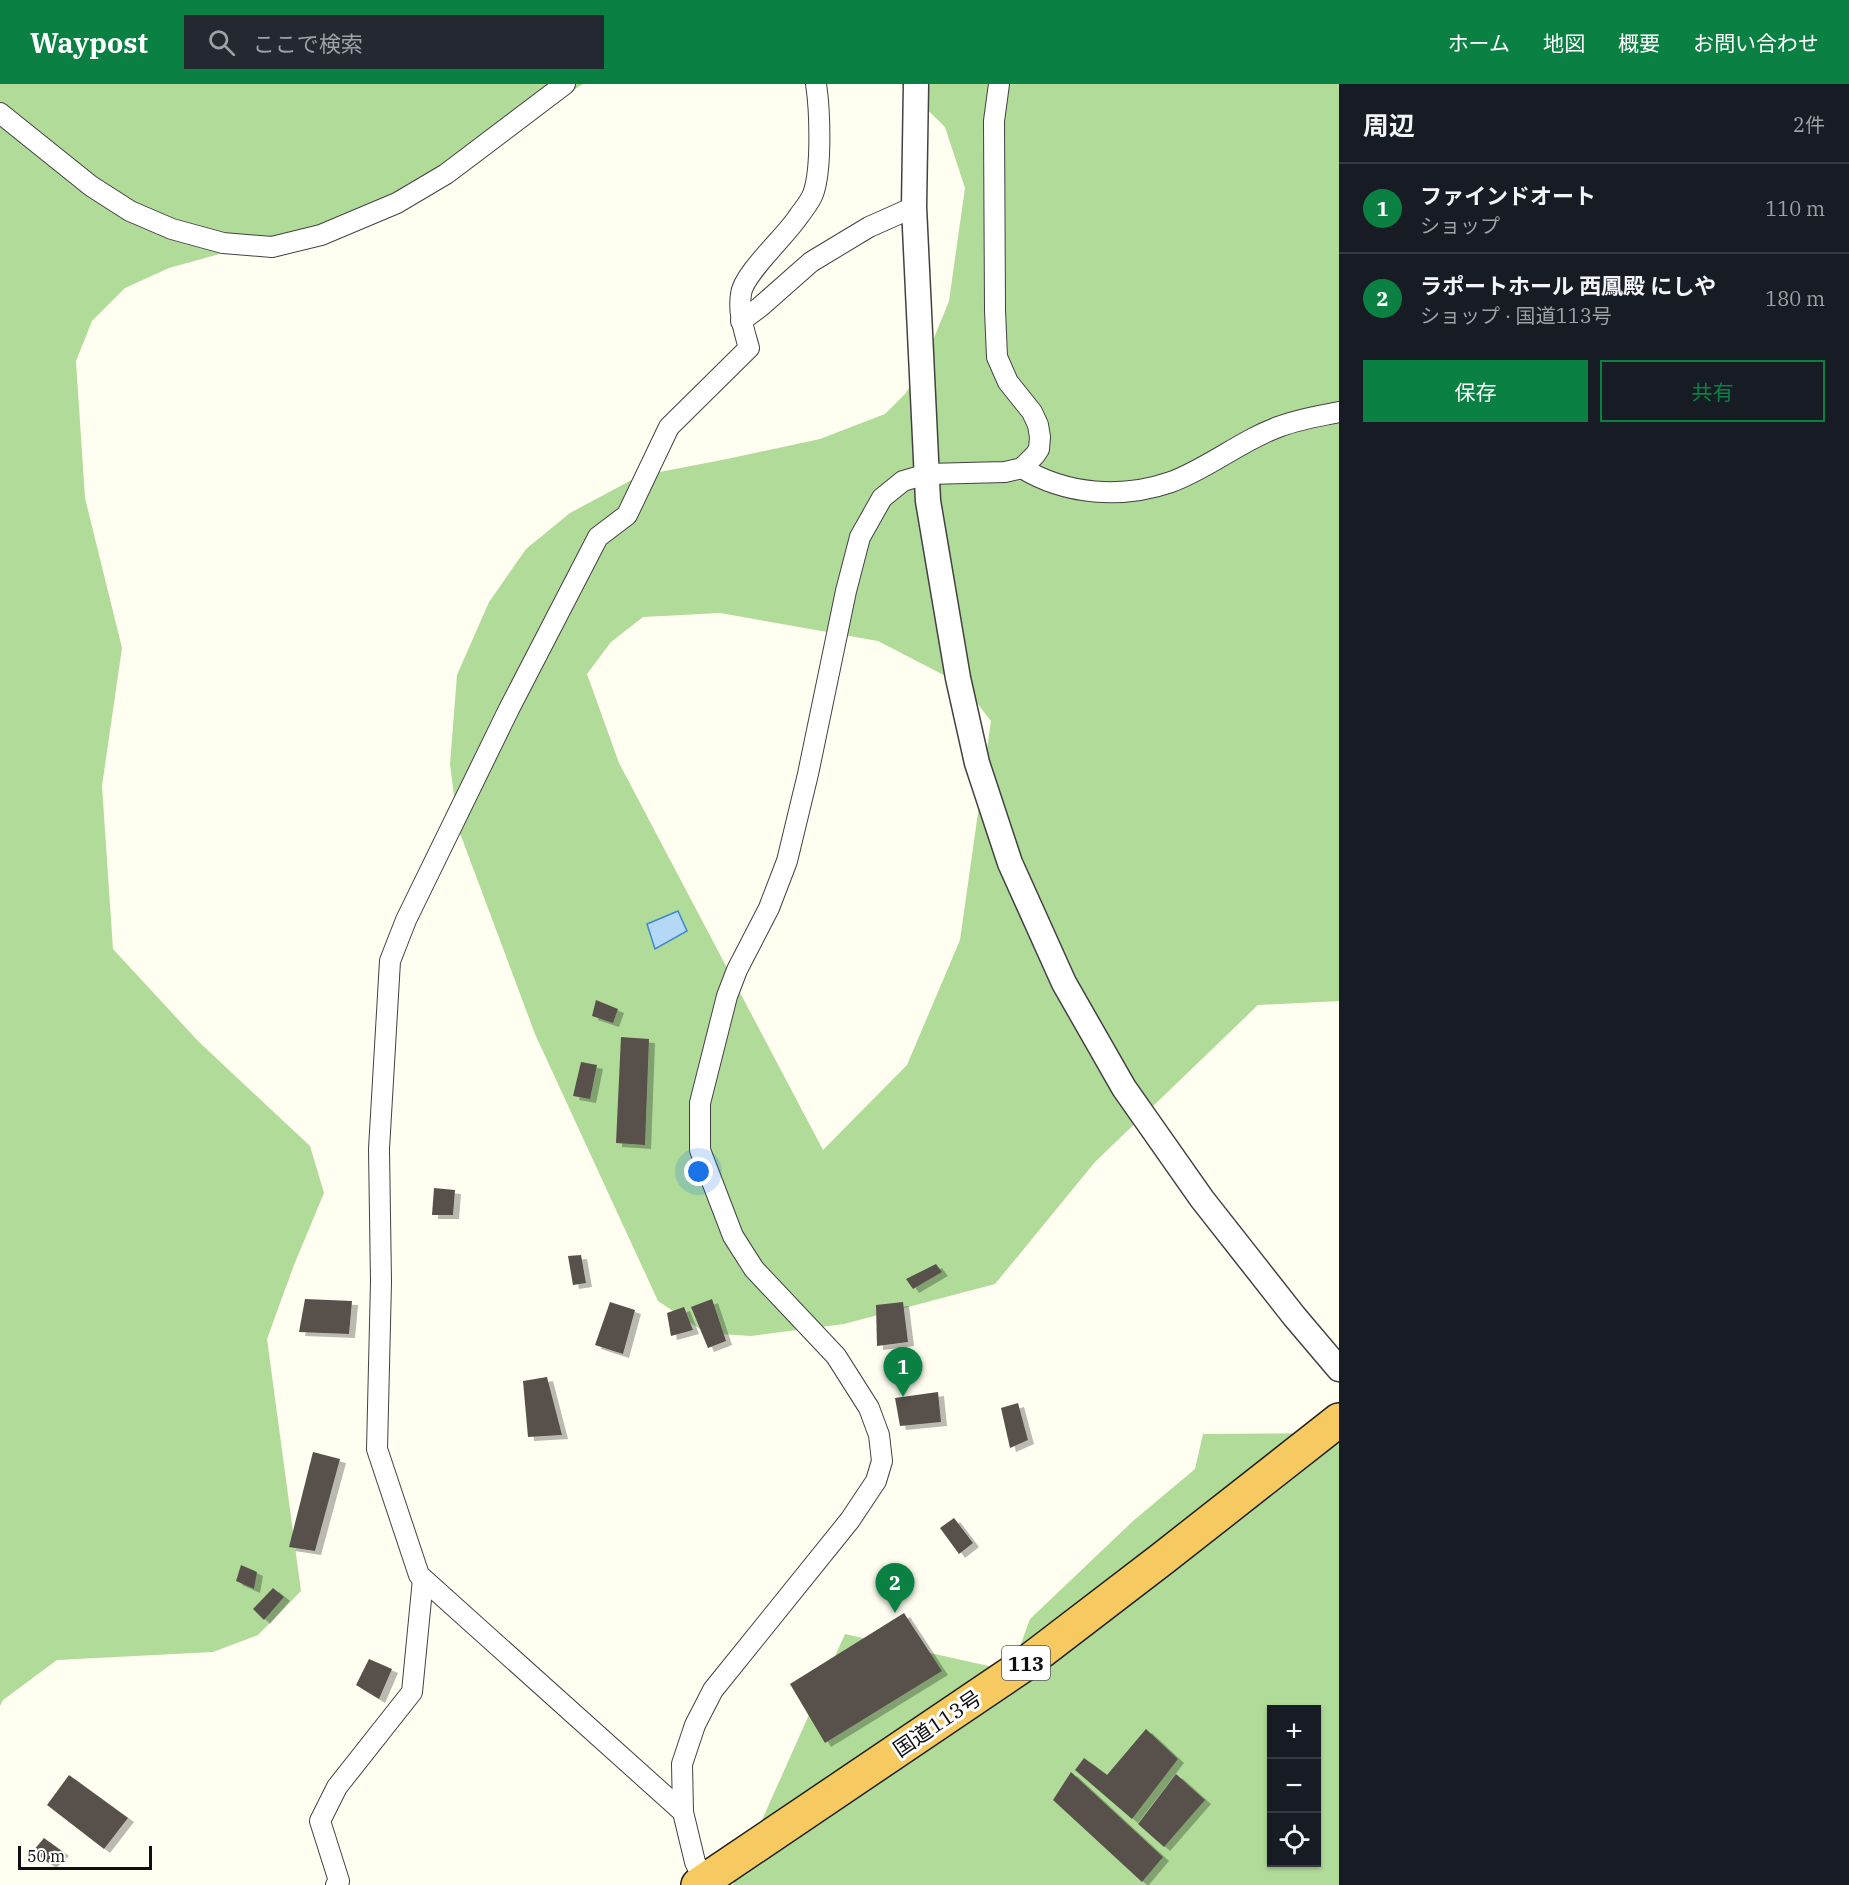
<!DOCTYPE html>
<html lang="ja">
<head>
<meta charset="utf-8">
<style>
	:root { --surface:#171b24; --page:#242831; --text:#f1f3f6; --muted:#9ea1a6; --line:#363941; --accent:#0b8043 }
	body { margin:0; font-family:"IBM Plex Serif","Noto Sans JP",serif; background:var(--page); color:var(--text) }
	.controls { position:absolute; right:18px; bottom:18px; display:grid; overflow:hidden; border-radius:0px; box-shadow:0 2px 4px #0004 }
	.controls button { width:54px; height:54px; display:grid; place-items:center; padding:0; border:0; border-bottom:2px solid var(--line); background:var(--surface); color:var(--text); font:30px sans-serif }
	.scale { position:absolute; left:18px; bottom:15px; width:134px; box-sizing:border-box; padding-left:6px; border:3px solid #0f0f0f; border-top:0; font-size:16px; line-height:21px; white-space:nowrap; color:#0f0f0f; -webkit-text-stroke:4px #fff; paint-order:stroke }
	.you { position:absolute; left:699px; top:1088px; width:21px; height:21px; margin:-15px; border:4px solid #fff; border-radius:50%; background:#1a73e8; box-shadow:0 0 0 9px #1a73e833 }
	.badge { display:grid; place-items:center; width:39px; height:39px; border-radius:50%; background:var(--accent); color:#fff; font-size:20px; font-weight:700 }
	.pin { position:absolute; translate:-50% -50px; filter:drop-shadow(0 2px 3px #0008) }
	.pin::after { content:''; position:absolute; top:32px; width:21px; height:18px; background:inherit; clip-path:polygon(0 0,100% 0,50% 100%) }
	.list { margin:0; padding:0; list-style:none }
	h2 { display:flex; justify-content:space-between; align-items:center; height:78px; margin:0; padding:0 24px; font-size:26px }
	h2 small { font-size:20px; font-weight:400; color:var(--muted) }
	.list li { display:grid; grid-template-columns:39px 1fr auto; gap:18px; align-items:center; box-sizing:border-box; height:90px; padding:0 24px; border-top:2px solid var(--line) }
	.list b { display:block; font-size:22px; white-space:nowrap }
	.list p { margin:0; font-size:20px; white-space:nowrap; color:var(--muted) }
	.list em { font-size:20px; font-style:normal; color:var(--muted) }
	.actions { display:flex; gap:12px; padding:18px 24px }
	.actions a { flex:1; padding:14px 0; border:2px solid var(--accent); border-radius:0px; text-align:center; font-size:21px; color:var(--accent) }
	.actions .main { background:var(--accent); color:#fff }
	.icon { flex:none; width:33px; height:33px; fill:none; stroke:currentColor; stroke-width:2; stroke-linecap:round; stroke-linejoin:round }
	.map { position:relative; flex:none; width:1339px; height:1801px; overflow:hidden }
	header { display:flex; align-items:center; gap:36px; box-sizing:border-box; height:84px; padding:0 30px; background:var(--accent); color:#fff }
	header strong { font-size:28px }
	nav { display:flex; gap:33px; margin-inline-start:auto; font-size:21px }
	.search { width:420px; height:54px; background:var(--page); display:flex; align-items:center; gap:15px; box-sizing:border-box; padding:0 21px; border-radius:0px; color:var(--muted); font-size:22px }
	main { display:flex }
	aside { flex:1; background:var(--surface) }
	.map>svg:first-child { display:block }
	.forest { fill:#b1db99; fill-rule:evenodd }
	.water { fill:#b6d8f7; stroke:#3c87ce; stroke-width:1.5 }
	.building { fill:#58514b; filter:url(#shadow) }
	.lines { fill:none; stroke-linecap:round; stroke-linejoin:round }
	.minor-casing { stroke:#424242; stroke-width:22 }
	.tertiary-casing { stroke:#424242; stroke-width:27 }
	.trunk-casing { stroke:#202020; stroke-width:36 }
	.minor { stroke:#fff; stroke-width:20 }
	.tertiary { stroke:#fff; stroke-width:24 }
	.trunk { stroke:#f7c961; stroke-width:33 }
	.labels { text-anchor:middle; dominant-baseline:central; stroke-width:6; stroke-linejoin:round; paint-order:stroke }
	.shield { fill:#fff; stroke:#575757; stroke-width:1.5 }
	.shield-label { font-size:20px; font-weight:bold; fill:#0f0f0f }
	.street-label { font-size:21px; fill:#0f0f0f; stroke:#fff }
</style>
</head>
<body>
<header>
<strong>Waypost</strong>
<div class="search"><svg class="icon" aria-label="search" viewBox="0 0 24 24"><circle cx="10" cy="10" r="6"/><path d="M15 15l6 6"/></svg>ここで検索</div>
<nav><a>ホーム</a><a>地図</a><a>概要</a><a>お問い合わせ</a></nav>
</header>
<main>
<div class="map">
<svg width="1339" height="1801" viewBox="0 0 1339 1801">
	<defs>
		<filter id="shadow"><feDropShadow dx="6" dy="4" stdDeviation="0" flood-color="#0004"/></filter>
	</defs>
	<rect width="100%" height="100%" fill="#fffef1"/>
	<!-- forest -->
	<g class="forest">
		<path d="M0 0H583L399 114 335 138 169 184 125 204 92 237 76 277 85 414 122 564 102 702 113 865 198 957 310 1062 324 1109 294 1181 267 1255 301 1507 258 1551 213 1568 57 1576 3 1616 0 1622Z"/>
		<path d="M901 0H1339V917L1258 921 1095 1078 995 1200 844 1240 751 1252 706 1249 658 1217 535 950 458 744 450 680 457 591 489 518 526 465 570 429 639 392 727 375 820 355 885 330 905 310 921 286 949 217 965 104 945 43ZM720 529 878 557 963 601 991 637 960 856 907 981 823 1066 619 679 587 590 611 558 643 533Z"/>
		<path d="M1339 1349V1801H733L845 1550 1011 1587 1030 1535 1133 1437 1195 1385 1203 1350ZM1272 1626H1316V1778H1272Z"/>
	</g>
	<!-- water -->
	<path class="water" d="M678 827 687 847 655 865 647 840Z"/>
	<!-- building -->
	<g class="building">
		<path d="M596 916 618 925 613 939 592 932Z"/>
		<path d="M621 953 649 955 645 1061 616 1059Z"/>
		<path d="M581 978 597 981 590 1015 573 1012Z"/>
		<path d="M434 1104 455 1106 453 1131H432Z"/>
		<path d="M581 1171 586 1199 573 1201 568 1172Z"/>
		<path d="M936 1180 942 1188 913 1205 906 1195Z"/>
		<path d="M305 1215 352 1217 349 1250 299 1248Z"/>
		<path d="M712 1215 726 1257 708 1264 691 1223Z"/>
		<path d="M610 1218 635 1226 623 1270 595 1261Z"/>
		<path d="M903 1218 908 1258 877 1262 876 1221Z"/>
		<path d="M684 1223 693 1246 671 1252 667 1229Z"/>
		<path d="M547 1293 562 1351 528 1353 523 1297Z"/>
		<path d="M938 1308 941 1338 900 1342 895 1314Z"/>
		<path d="M1018 1319 1028 1356 1010 1364 1001 1324Z"/>
		<path d="M313 1368 340 1375 315 1467 289 1463Z"/>
		<path d="M954 1434 973 1459 959 1470 940 1444Z"/>
		<path d="M241 1481 257 1488 254 1505 236 1497Z"/>
		<path d="M273 1504 284 1513 264 1536 253 1525Z"/>
		<path d="M904 1529 942 1587 825 1659 790 1600Z"/>
		<path d="M369 1575 392 1585 379 1615 356 1601Z"/>
		<path d="M1146 1645 1178 1675 1132 1735 1075 1686 1084 1674 1107 1691Z"/>
		<path d="M1071 1688 1163 1773 1142 1798 1053 1716Z"/>
		<path d="M1176 1690 1205 1716 1164 1763 1138 1740Z"/>
		<path d="M69 1691 128 1734 104 1765 47 1721Z"/>
		<path d="M44 1754 63 1768 50 1780 33 1767Z"/>
	</g>
	<g class="lines">
		<!-- minor casing -->
		<g class="minor-casing">
			<g id="minor">
				<path d="M0 29 91 102 130 127 172 145 223 159 272 163 321 151 397 119 446 90 565 0"/>
				<path d="M741 237 760 223 811 178 869 143 914 123"/>
				<path d="M1022 384C1066 411 1122 415 1171 398 1209 384 1243 355 1281 342 1300 335 1320 332 1339 328"/>
				<path d="M683 1728 419 1491 377 1365 381 1198 379 1065 390 877 406 836 509 625 598 453 627 431 669 343 749 264C744 246 738 229 741 210 743 190 786 152 798 133 803 126 810 118 813 110 822 86 820 26 816 0"/>
				<path d="M704 1797 695 1778 683 1728 682 1680 695 1641 713 1606 850 1436 876 1397 882 1377 879 1351 869 1324 836 1272 754 1185 733 1152 700 1066V1019L727 912 737 886 769 824 787 777 808 690 846 507 860 453 882 414 903 397 927 390 1005 388 1022 384 1035 371 1039 365 1040 353 1038 341 1032 328 1008 298 997 273 995 226 994 37 999 0"/>
				<path d="M336 1801 339 1797 320 1737 337 1703 412 1608 423 1495"/>
			</g>
		</g>
		<!-- tertiary casing -->
		<g class="tertiary-casing">
			<path id="tertiary" d="M916 0 914 123 928 417 958 594 977 679 1010 779 1064 899 1124 1004 1202 1115 1294 1232 1339 1285"/>
		</g>
		<!-- trunk casing -->
		<g class="trunk-casing">
			<path id="trunk" d="M698 1801 1025 1580 1162 1475 1339 1336"/>
		</g>
		<!-- minor -->
		<use href="#minor" class="minor"/>
		<!-- tertiary -->
		<use href="#tertiary" class="tertiary"/>
		<!-- trunk -->
		<use href="#trunk" class="trunk"/>
	</g>
	<g class="labels">
		<!-- shield labels -->
		<rect class="shield" x="1002" y="1562" width="48" height="34" rx="4.5"/>
		<g class="shield-label">
			<text x="1026" y="1579">113</text>
		</g>
		<!-- street labels -->
		<g class="street-label">
			<text transform="translate(937 1639) rotate(-34)">国道113号</text>
		</g>
	</g>
</svg>
<div class="controls">
<button>+</button>
<button>−</button>
<button><svg class="icon" aria-label="locate" viewBox="0 0 24 24"><circle cx="12" cy="12" r="6"/><path d="M12 2v4M12 18v4M2 12h4M18 12h4"/></svg></button>
</div>
<div class="scale">50 m</div>
<div class="you"></div>
<div class="pin badge" style="left:903px;top:1313px">1</div>
<div class="pin badge" style="left:895px;top:1529px">2</div>
</div>
<aside>
<h2>周辺<small>2件</small></h2>
<ul class="list">
<li><span class="badge">1</span><div><b>ファインドオート</b><p>ショップ</p></div><em>110 m</em></li>
<li><span class="badge">2</span><div><b>ラポートホール 西鳳殿 にしや</b><p>ショップ · 国道113号</p></div><em>180 m</em></li>
</ul>
<div class="actions"><a class="main">保存</a><a>共有</a></div>
</aside>
</main>
</body>
</html>
